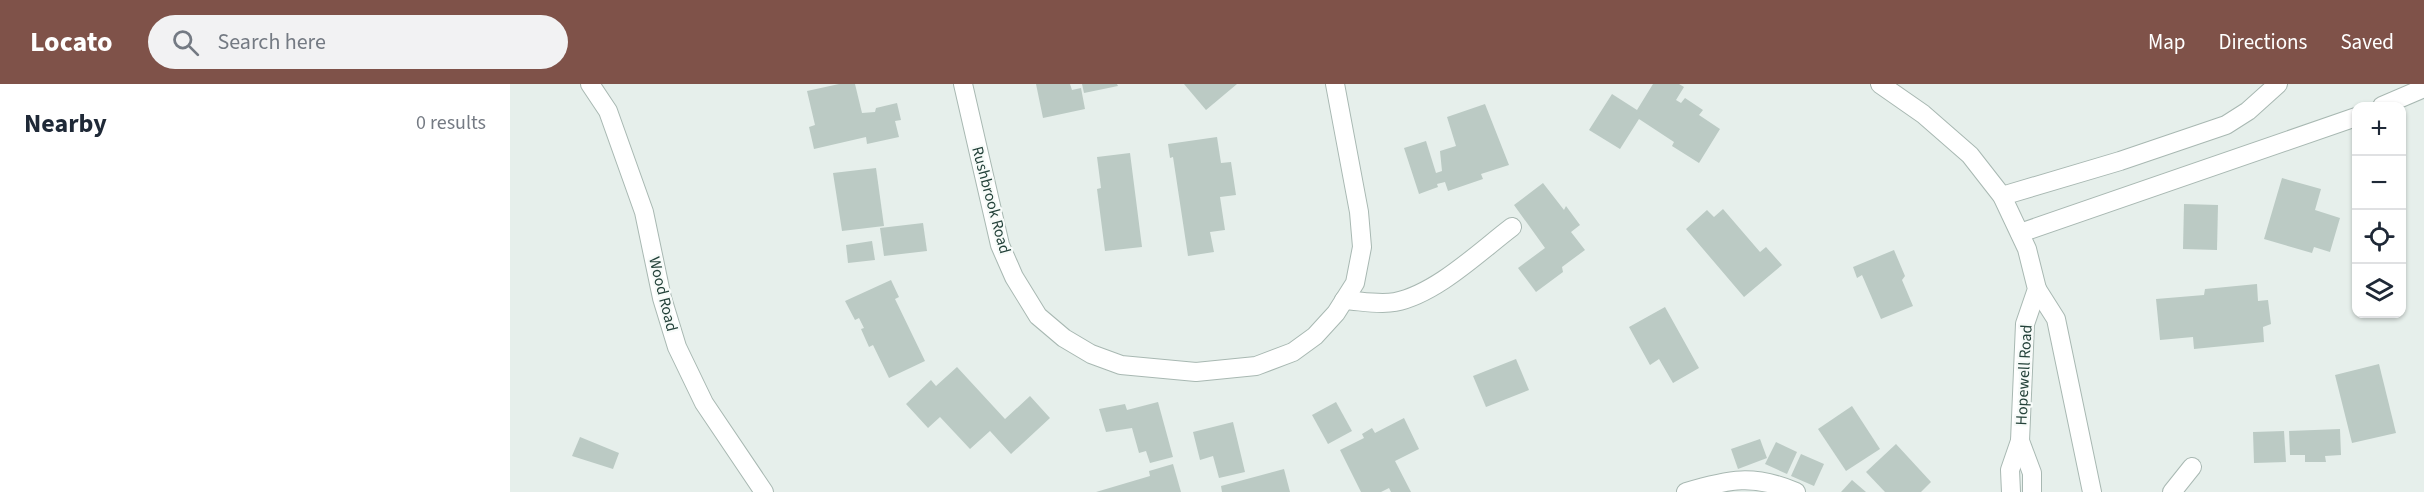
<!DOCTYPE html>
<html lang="en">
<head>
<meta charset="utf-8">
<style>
	:root { --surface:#fff; --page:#f2f2f3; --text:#1f2937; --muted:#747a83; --line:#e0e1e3; --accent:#7f5249 }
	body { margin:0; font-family:"Source Sans 3",sans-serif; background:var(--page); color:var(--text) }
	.controls { position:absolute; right:18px; top:18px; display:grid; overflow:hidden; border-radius:12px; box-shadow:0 2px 4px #0004 }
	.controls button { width:54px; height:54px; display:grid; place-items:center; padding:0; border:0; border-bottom:2px solid var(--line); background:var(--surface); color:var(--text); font:30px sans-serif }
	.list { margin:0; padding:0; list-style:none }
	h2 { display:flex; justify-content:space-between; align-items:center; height:78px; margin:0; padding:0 24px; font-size:26px }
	h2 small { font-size:20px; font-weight:400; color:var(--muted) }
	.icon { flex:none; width:33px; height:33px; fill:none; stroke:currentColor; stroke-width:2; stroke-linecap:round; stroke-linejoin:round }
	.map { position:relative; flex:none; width:1914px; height:408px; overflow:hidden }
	header { display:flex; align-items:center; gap:36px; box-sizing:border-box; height:84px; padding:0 30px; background:var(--accent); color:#fff }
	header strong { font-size:28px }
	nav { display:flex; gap:33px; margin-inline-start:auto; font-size:21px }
	.search { width:420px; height:54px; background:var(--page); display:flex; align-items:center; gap:15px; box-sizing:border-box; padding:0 21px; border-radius:33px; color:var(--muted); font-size:22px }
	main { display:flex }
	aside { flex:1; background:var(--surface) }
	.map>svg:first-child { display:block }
	.building { fill:#bbcac4 }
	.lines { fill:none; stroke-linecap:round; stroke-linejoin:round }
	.service-casing { stroke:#a8b8b2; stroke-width:20 }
	.minor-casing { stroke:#a8b8b2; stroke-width:20 }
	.service { stroke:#fff; stroke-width:18 }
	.minor { stroke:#fff; stroke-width:18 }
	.labels { text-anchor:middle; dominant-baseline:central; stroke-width:4.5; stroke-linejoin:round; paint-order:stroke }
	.street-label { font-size:16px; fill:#24423a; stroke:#f7fbf9 }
</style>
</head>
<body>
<header>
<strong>Locato</strong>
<div class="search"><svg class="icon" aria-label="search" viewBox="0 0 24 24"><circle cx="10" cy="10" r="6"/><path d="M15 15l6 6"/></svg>Search here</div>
<nav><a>Map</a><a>Directions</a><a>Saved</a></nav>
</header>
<main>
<aside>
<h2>Nearby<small>0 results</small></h2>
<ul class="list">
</ul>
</aside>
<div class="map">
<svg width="1914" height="408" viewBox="0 0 1914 408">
	<rect width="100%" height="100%" fill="#e6efeb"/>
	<!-- building -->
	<g class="building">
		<path d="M329 0H345L352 29 365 28 366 24 387 19 391 36 385 37 389 53 357 60 356 53 304 65 299 43 305 41 297 7Z"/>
		<path d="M526 0H560L562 6 571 4 575 25 533 34Z"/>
		<path d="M572 0H607L608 2 574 9Z"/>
		<path d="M674 0H727L696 26Z"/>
		<path d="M1143 0H1169L1174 3 1166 16 1171 19 1175 14 1193 26 1189 31 1210 45 1189 79 1162 62 1164 58 1129 35 1110 65 1079 46 1102 10 1127 26Z"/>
		<path d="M975 20 999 81 971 90 973 95 938 107 935 98 927 100 928 103 909 110 894 64 916 57 926 89 932 87 930 67 946 62 937 33Z"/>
		<path d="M707 53 711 79 721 78 726 111 710 113 715 146 700 148 704 168 678 172 663 73 660 74 658 60Z"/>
		<path d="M620 69 632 163 595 167 587 105 591 104 587 73Z"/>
		<path d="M366 84 374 142 332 147 323 89Z"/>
		<path d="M1772 94 1811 105 1805 126 1830 134 1820 168 1804 163 1802 169 1754 155Z"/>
		<path d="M1033 99 1054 126 1056 122 1070 141 1061 148 1075 166 1052 183 1053 188 1026 208 1008 184 1035 164 1004 121Z"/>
		<path d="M1674 120 1708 121 1707 166 1673 165Z"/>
		<path d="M1213 125 1250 168 1256 163 1272 181 1234 213 1176 145 1197 126 1204 133Z"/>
		<path d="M413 139 417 167 374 172 370 144Z"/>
		<path d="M362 157 365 176 338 179 336 161Z"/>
		<path d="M1384 166 1395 192 1392 196 1403 222 1371 235 1352 191 1347 194 1343 183Z"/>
		<path d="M381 196 389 213 385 215 415 277 379 294 363 261 359 263 351 245 354 244 349 234 345 236 335 217Z"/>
		<path d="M1747 200 1748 217 1758 216 1761 240 1753 243 1754 258 1684 265 1683 253 1650 256 1646 215 1694 211 1695 205Z"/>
		<path d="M1155 223 1189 284 1163 299 1149 275 1140 281 1119 243Z"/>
		<path d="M1006 275 1019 306 976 323 963 292Z"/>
		<path d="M1869 280 1886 349 1842 359 1825 291Z"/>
		<path d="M447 283 495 335 520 312 540 334 501 370 480 347 460 365 430 333 418 344 396 320 421 296 426 302Z"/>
		<path d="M648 318 663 373 640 379 636 367 629 369 622 344 596 348 589 325 615 320 617 326Z"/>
		<path d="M826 318 842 347 818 360 802 331Z"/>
		<path d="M1342 322 1370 365 1336 387 1308 345Z"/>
		<path d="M894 334 909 365 885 377 901 408H881L879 404 871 408H851L830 366 854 354 852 350 862 344 865 349Z"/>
		<path d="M723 338 735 388 709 394 703 372 690 376 683 348Z"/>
		<path d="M1830 345 1831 371 1815 372 1816 378H1795V371H1780L1779 347Z"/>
		<path d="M1774 347 1776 378 1744 379 1743 348Z"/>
		<path d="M70 353 109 369 103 385 62 372Z"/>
		<path d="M1250 355 1257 374 1228 385 1221 365Z"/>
		<path d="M1266 358 1287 368 1277 390 1255 380Z"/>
		<path d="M1386 360 1421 398 1411 408H1375L1356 388Z"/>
		<path d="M1291 370 1314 380 1304 402 1281 392Z"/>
		<path d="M663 380 671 408H586L640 392 639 387Z"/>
		<path d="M774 385 780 408H712L711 402Z"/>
		<path d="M1342 396 1356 408H1331Z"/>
	</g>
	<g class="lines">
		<!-- service casing -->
		<g class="service-casing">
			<g id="service">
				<path d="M1872 22 1914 4"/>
				<path d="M1492 112 1610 77 1716 41 1738 27 1768 0"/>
				<path d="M1510 149 1846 33"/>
				<path d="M1527 205 1546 235 1582 408"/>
				<path d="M834 216C851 217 869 221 885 218 926 210 969 168 1002 143"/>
				<path d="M1662 408 1682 383"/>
			</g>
		</g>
		<!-- minor casing -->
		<g class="minor-casing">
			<g id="minor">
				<path d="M80 0 98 27 134 128 152 214 167 263 194 319 254 408"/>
				<path d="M453 0 490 161 504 193 528 232 554 254 581 270 611 281 686 288 746 282 783 268 805 252 826 229 845 199 852 163 849 128 825 0"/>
				<path d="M1370 0 1413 30 1460 71 1492 112 1517 165 1527 205 1515 240 1510 357 1500 386 1501 408"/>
				<path d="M1510 357 1522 389V408"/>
				<path d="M1176 408C1219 395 1244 390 1286 408"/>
			</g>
		</g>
		<!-- service -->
		<use href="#service" class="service"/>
		<!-- minor -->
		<use href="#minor" class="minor"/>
	</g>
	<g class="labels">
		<!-- street labels -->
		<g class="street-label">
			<text transform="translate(481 116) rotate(75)">Rushbrook Road</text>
			<text transform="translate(153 210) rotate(76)">Wood Road</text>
			<text transform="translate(1514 291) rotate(-87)">Hopewell Road</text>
		</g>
	</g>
</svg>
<div class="controls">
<button>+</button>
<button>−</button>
<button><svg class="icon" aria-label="locate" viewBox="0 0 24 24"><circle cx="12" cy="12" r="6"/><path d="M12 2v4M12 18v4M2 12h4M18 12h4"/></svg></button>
<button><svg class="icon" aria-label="layers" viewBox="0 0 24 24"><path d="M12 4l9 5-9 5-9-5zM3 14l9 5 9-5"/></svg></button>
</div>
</div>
</main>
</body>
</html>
